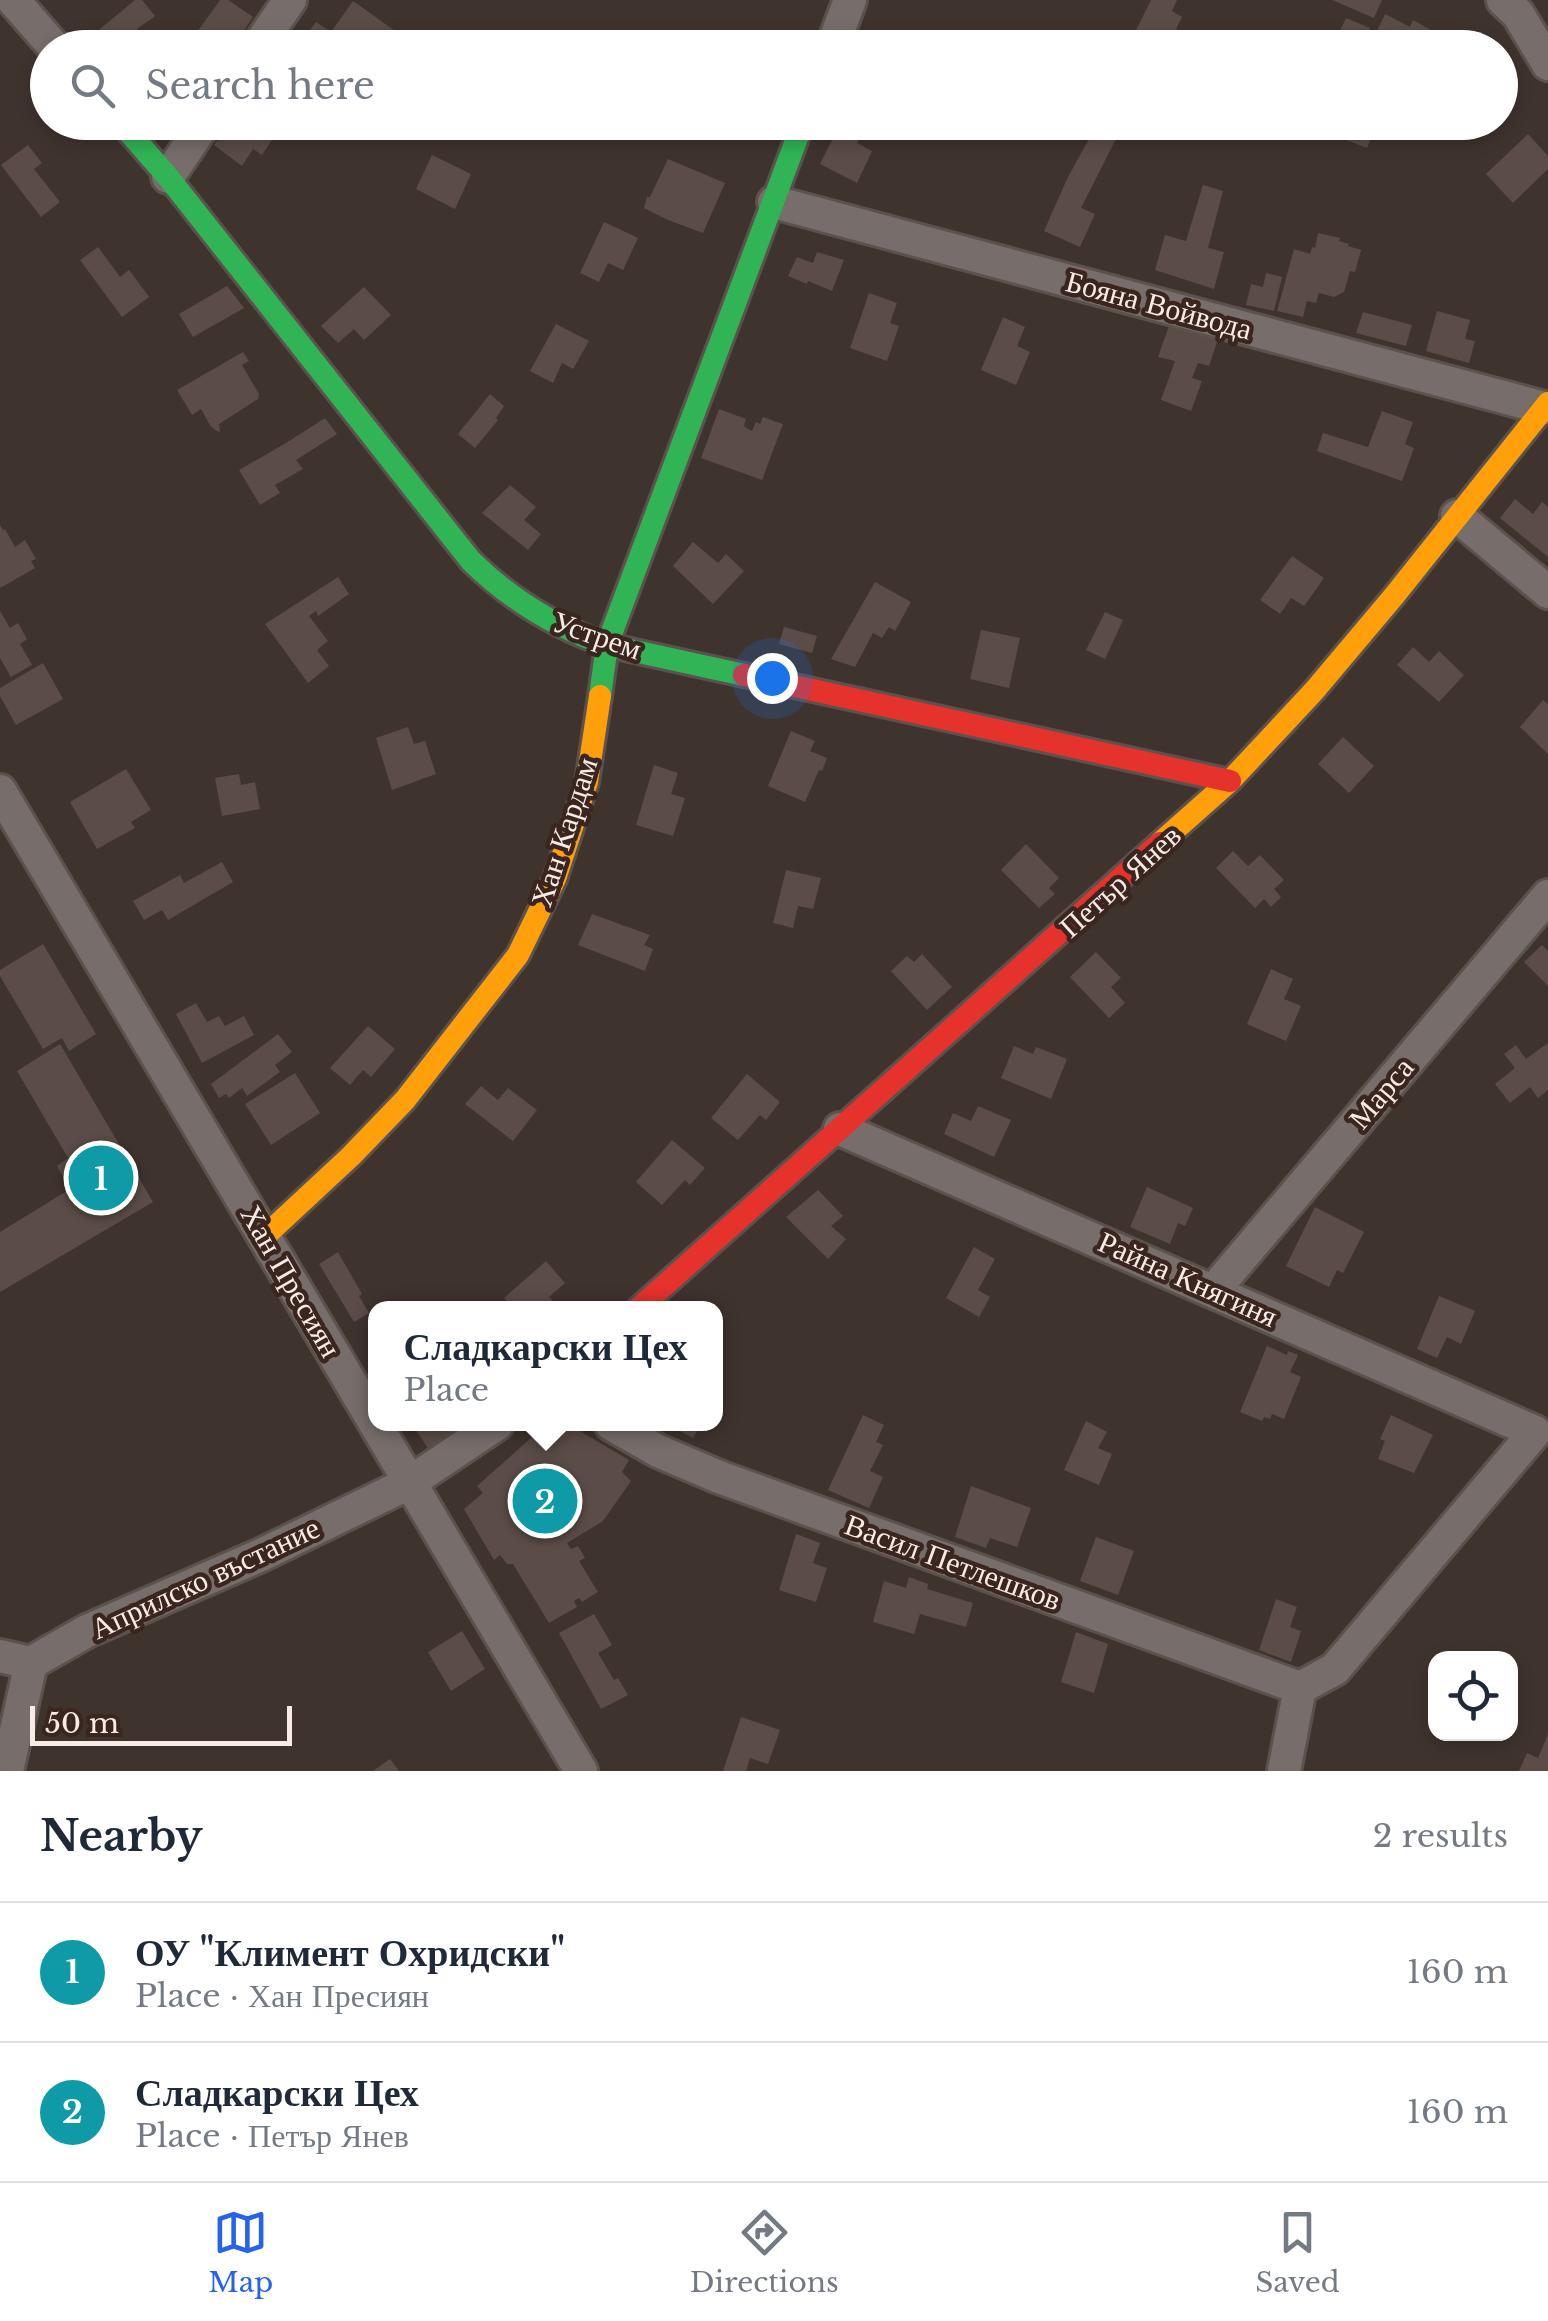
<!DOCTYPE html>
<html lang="en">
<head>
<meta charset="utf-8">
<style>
	:root { --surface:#fff; --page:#f6f6f7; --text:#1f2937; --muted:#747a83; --line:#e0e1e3; --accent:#2563eb }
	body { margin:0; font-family:"Libre Baskerville",serif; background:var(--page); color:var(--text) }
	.controls { position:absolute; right:30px; bottom:30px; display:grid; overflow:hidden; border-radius:20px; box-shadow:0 5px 15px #0003 }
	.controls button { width:90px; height:90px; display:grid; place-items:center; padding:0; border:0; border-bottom:2px solid var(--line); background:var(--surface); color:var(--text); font:50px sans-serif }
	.scale { position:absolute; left:30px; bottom:25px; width:262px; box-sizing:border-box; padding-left:10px; border:5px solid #f8eae5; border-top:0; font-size:28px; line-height:35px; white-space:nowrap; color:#f8eae5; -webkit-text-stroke:8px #3a261f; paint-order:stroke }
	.you { position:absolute; left:772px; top:678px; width:35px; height:35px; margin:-25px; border:8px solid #fff; border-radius:50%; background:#1a73e8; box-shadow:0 0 0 15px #1a73e833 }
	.badge { display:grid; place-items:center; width:65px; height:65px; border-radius:50%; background:var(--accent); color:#fff; font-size:32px; font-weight:700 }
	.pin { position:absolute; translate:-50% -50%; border:5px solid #fff; box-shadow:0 2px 10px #0006 }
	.popup { position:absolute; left:368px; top:1301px; width:355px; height:130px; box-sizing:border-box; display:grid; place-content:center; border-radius:20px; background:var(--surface); filter:drop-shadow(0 2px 8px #0005); font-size:32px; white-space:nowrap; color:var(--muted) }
	.popup b { font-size:38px; color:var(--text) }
	.popup::after { content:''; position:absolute; left:50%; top:100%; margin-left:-20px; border:20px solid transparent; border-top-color:var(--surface) }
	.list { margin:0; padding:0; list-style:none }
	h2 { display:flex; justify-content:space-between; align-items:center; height:130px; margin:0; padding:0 40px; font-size:42px }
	h2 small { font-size:32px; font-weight:400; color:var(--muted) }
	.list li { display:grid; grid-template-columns:65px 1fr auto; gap:30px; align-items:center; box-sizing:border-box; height:140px; padding:0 40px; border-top:2px solid var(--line) }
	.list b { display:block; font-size:38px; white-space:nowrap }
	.list p { margin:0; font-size:32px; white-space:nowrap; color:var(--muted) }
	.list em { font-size:32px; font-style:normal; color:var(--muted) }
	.icon { flex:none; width:55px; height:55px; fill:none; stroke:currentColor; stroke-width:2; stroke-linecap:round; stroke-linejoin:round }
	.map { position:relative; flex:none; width:1548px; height:1771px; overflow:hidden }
	.search { position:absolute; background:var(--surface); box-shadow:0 5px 15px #0003; left:30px; right:30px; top:30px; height:110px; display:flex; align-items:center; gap:25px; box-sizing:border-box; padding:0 35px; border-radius:55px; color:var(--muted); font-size:38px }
	.sheet { height:410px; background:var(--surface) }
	nav { display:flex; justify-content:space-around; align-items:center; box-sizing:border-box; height:140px; border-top:2px solid var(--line); background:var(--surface); font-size:28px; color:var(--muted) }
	nav a { display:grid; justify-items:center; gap:5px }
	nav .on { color:var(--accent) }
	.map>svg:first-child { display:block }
	.building { fill:#5b4c47 }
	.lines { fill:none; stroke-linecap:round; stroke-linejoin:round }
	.street-casing { stroke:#5b514d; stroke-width:38 }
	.fast-casing { stroke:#5b514d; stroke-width:28 }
	.slow-casing { stroke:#5b514d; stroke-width:28 }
	.jam-casing { stroke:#5b514d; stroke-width:28 }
	.street { stroke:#776e6b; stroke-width:32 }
	.fast { stroke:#30b455; stroke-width:22 }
	.slow { stroke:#ff9f0a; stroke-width:22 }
	.jam { stroke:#e5322d; stroke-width:22 }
	.labels { text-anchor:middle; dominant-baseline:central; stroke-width:9; stroke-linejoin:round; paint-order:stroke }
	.street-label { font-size:30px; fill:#f8eae5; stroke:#3a261f }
</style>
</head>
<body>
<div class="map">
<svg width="1548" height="1771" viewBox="0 0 1548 1771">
	<rect width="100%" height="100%" fill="#3f332e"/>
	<!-- building -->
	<g class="building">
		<path d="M135 0H142L155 16 137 29 147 43 141 48H105L94 34Z"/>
		<path d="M220 0H228L253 17 232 48H215L195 35Z"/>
		<path d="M1151 0H1177L1172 11 1182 17 1176 29 1179 30 1170 48H1165L1135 32Z"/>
		<path d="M1332 0H1382L1374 18Z"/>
		<path d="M353 1 419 48H305L300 44 316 22 331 32Z"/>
		<path d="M1385 14 1410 27 1413 20 1442 36 1433 48H1410L1376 33Z"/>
		<path d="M1346 18 1370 28 1362 48H1332Z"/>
		<path d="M1500 59 1510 76 1500 82Z"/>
		<path d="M229 122H284L262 155 253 149 242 166 214 145Z"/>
		<path d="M478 122H526L520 139Z"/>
		<path d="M841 122 866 124 857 143 872 151 857 183 820 164Z"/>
		<path d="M1330 122H1369L1376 126 1367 148 1326 132Z"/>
		<path d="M1097 124 1118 135 1081 208 1095 214 1080 247 1044 231 1067 179Z"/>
		<path d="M1528 134 1548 156V169L1513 203 1486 174Z"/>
		<path d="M28 145 42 163 34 169 60 202 41 217 1 165Z"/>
		<path d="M432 155 471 174 455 209 416 189Z"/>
		<path d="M668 159 725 183 703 233 668 220 644 208 647 197H650Z"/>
		<path d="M1203 185 1223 191 1208 248 1224 252 1214 289 1155 270 1165 235 1186 241Z"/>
		<path d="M604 222 638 238 623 270 608 263 599 282 580 273Z"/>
		<path d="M1318 233 1340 238 1339 241 1349 244 1348 246 1361 250 1355 272 1350 271 1344 292 1334 297 1319 293 1316 303 1307 301 1303 317 1277 311 1294 249 1310 254 1312 247 1315 248Z"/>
		<path d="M98 247 120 277 129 270 149 297 122 317 80 260Z"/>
		<path d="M817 252 844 260 832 291 808 281 807 284 788 276 797 257 813 263Z"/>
		<path d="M1266 273 1282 277 1274 311 1246 305 1251 284 1263 287Z"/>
		<path d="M227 286 244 308 193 337 179 314Z"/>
		<path d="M364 287 391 315 364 340 354 329 338 343 321 326Z"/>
		<path d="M869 293 897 303 890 323 899 326 887 361 850 348Z"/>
		<path d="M1437 311 1470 320 1465 339 1475 341 1469 363 1426 351Z"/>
		<path d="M1363 312 1412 325 1406 346 1356 333Z"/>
		<path d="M1003 317 1025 327 1017 346 1030 352 1016 385 981 370Z"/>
		<path d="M556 324 589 341 573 369 562 363 553 383 530 371Z"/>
		<path d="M1169 326 1218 339 1209 366 1198 363 1192 378 1202 381 1191 411 1161 400 1175 361 1158 357Z"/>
		<path d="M243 352 249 361 242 365 259 394 258 399 219 424 220 432 217 431 211 427 201 409 192 415 177 390Z"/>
		<path d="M490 394 504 406 496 418 498 420 475 448 458 434Z"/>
		<path d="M719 409 746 419 744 426 752 431 756 422 760 424 763 417 783 424 762 480 701 458Z"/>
		<path d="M1382 411 1413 422 1405 444 1414 448 1402 481 1317 451 1323 433 1368 447Z"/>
		<path d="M325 418 337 434 296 460 303 469 275 485 280 493 260 505 239 470 286 443Z"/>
		<path d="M510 485 536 507 524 520 541 534 528 550 482 513Z"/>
		<path d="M1515 499 1533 514 1542 502 1548 507V557L1500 518Z"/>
		<path d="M0 525 3 530 5 529 15 547 25 540 36 559 31 561 35 568 0 588Z"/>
		<path d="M693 542 718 563 726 554 744 571 713 604 673 566Z"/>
		<path d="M1292 556 1324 578 1304 606 1291 598 1280 614 1260 600Z"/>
		<path d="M338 577 349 594 318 616 316 611 309 616 328 641 317 650 329 666 308 683 265 624Z"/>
		<path d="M875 582 911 602 895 631 889 627 882 638 873 633 855 667 831 659Z"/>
		<path d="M0 611 10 628 18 623 27 639 20 644 32 665 11 677 0 658Z"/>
		<path d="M1105 612 1123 620 1105 659 1086 650Z"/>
		<path d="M784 627 817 636 812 653 779 644Z"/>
		<path d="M981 630 1020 638 1009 688 970 679Z"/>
		<path d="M1413 647 1429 662 1439 651 1464 675 1439 702 1397 665Z"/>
		<path d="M43 663 63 699 16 725 0 696V688Z"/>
		<path d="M1543 700 1548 704V754L1520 727Z"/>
		<path d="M408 727 414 744 425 741 436 774 392 790 376 738Z"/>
		<path d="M791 731 815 741 810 751 827 758 822 771 819 770 805 802 768 786Z"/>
		<path d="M1343 737 1374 766 1349 793 1318 764Z"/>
		<path d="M654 765 678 773 671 794 685 798 673 836 636 825Z"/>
		<path d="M126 769 151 810 131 822 135 828 97 849 70 802Z"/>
		<path d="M239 774 241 785 255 782 260 809 222 816 215 778Z"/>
		<path d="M1026 844 1059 878 1049 888 1055 894 1039 908 1001 870Z"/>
		<path d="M1233 851 1248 866 1260 855 1284 880 1274 889 1281 897 1271 907 1264 899 1255 908 1216 868Z"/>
		<path d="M222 862 233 882 168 920 162 910 144 920 133 901 180 875 184 883Z"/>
		<path d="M786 870 821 878 813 909 798 906 793 928 773 923Z"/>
		<path d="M592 914 650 935 644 945 653 949 645 971 578 945Z"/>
		<path d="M43 944 96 1034 69 1051 62 1038 43 1049 0 976V970Z"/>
		<path d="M1542 945 1548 951V986L1524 962Z"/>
		<path d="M1096 952 1121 978 1111 987 1125 1003 1109 1018 1070 977Z"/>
		<path d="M922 954 952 987 927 1010 891 971 907 956 914 962Z"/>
		<path d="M1271 969 1293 979 1284 999 1301 1006 1286 1041 1247 1024Z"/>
		<path d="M196 1003 207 1022 219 1016 225 1026 244 1016 254 1035 202 1063 176 1014Z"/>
		<path d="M368 1026 395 1049 371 1077 363 1070 350 1085 330 1068Z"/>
		<path d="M278 1034 292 1052 275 1065 280 1072 247 1096 242 1088 229 1098 226 1094 219 1098 211 1084Z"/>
		<path d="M1548 1043V1090L1538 1098 1530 1087 1510 1103 1495 1084 1515 1068 1504 1054 1516 1045 1526 1059Z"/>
		<path d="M60 1044 153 1202 0 1292V1232L70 1189 57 1166 68 1158 17 1071Z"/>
		<path d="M1014 1046 1033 1054 1036 1047 1067 1059 1051 1099 1001 1078Z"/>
		<path d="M295 1073 320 1113 271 1145 245 1104Z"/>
		<path d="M747 1074 780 1102 766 1120 760 1115 738 1140 711 1118Z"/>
		<path d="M481 1086 498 1100 508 1088 537 1110 513 1141 465 1104Z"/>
		<path d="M978 1106 1011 1120 994 1157 944 1134 953 1113 971 1121Z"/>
		<path d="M672 1140 705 1168 690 1185 685 1180 662 1205 636 1182Z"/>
		<path d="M1147 1187 1193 1208 1185 1226 1178 1223 1170 1244 1130 1227Z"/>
		<path d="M818 1190 843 1216 831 1226 846 1239 828 1259 786 1217Z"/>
		<path d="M1315 1207 1364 1232 1343 1273 1337 1270 1329 1287 1286 1266Z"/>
		<path d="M974 1247 995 1259 978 1290 990 1297 979 1317 946 1298Z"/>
		<path d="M338 1252 362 1294 359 1296 369 1313 354 1322 319 1264Z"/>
		<path d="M546 1261 565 1283 549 1297 555 1303 548 1308H514L504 1298Z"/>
		<path d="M1439 1296 1475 1311 1461 1344 1447 1337 1437 1358 1417 1349Z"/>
		<path d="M1267 1346 1287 1355 1288 1351 1298 1355 1290 1372 1301 1377 1284 1419 1272 1414 1270 1419 1264 1417 1262 1421 1240 1412Z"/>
		<path d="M863 1415 884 1425 876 1442 883 1445 870 1471 883 1477 869 1508 828 1490Z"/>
		<path d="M1391 1415 1433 1435 1414 1473 1378 1459 1385 1441 1380 1439Z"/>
		<path d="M1086 1421 1107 1432 1098 1448 1112 1454 1099 1485 1064 1470Z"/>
		<path d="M412 1424H464L431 1453Z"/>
		<path d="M560 1424H568L629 1460 622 1472 631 1481 603 1521 567 1543 571 1549 578 1546 585 1558 579 1561 598 1592 582 1602 579 1598 574 1601 577 1607 549 1623 513 1564H507L500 1555 494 1560 464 1509 483 1493 477 1486 540 1430 545 1437Z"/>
		<path d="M667 1424H702L693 1438Z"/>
		<path d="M971 1486 1031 1508 1017 1547 990 1538 986 1548 955 1537Z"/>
		<path d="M796 1534 820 1543 813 1563 827 1568 816 1602 779 1590Z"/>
		<path d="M1096 1537 1134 1551 1118 1595 1080 1581Z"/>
		<path d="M909 1577 928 1584 927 1589 973 1603 966 1627 920 1614 914 1634 873 1622 884 1581 906 1588Z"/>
		<path d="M1276 1599 1297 1607 1290 1627 1301 1631 1291 1662 1259 1650Z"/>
		<path d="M594 1614 612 1645 598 1653 614 1680 618 1678 628 1695 601 1709 559 1633Z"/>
		<path d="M462 1631 485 1669 451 1691 428 1652Z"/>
		<path d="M1076 1632 1108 1644 1094 1693 1061 1682Z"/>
		<path d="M741 1717 780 1730 768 1764 750 1758 746 1771H723Z"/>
		<path d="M1548 1734V1771H1519L1527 1753 1538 1758Z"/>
		<path d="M390 1759 399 1771H373Z"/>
	</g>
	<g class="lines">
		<!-- street casing -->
		<g class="street-casing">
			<g id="street">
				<path d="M13 0 55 48"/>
				<path d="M1503 0 1518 14 1548 64"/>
				<path d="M257 48 290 0"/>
				<path d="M832 48 850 0"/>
				<path d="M168 177 205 122"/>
				<path d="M774 202 1544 408"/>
				<path d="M1457 516 1548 592"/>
				<path d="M0 791 581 1771"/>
				<path d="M840 1129 1535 1432 1335 1669 1300 1688 1284 1771"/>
				<path d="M1214 1290 1548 896"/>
				<path d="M611 1424 658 1451 719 1477 1300 1688"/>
				<path d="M0 1656 31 1663 87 1631 261 1555 409 1483 497 1424"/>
				<path d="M7 1771 31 1663"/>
			</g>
		</g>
		<!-- fast casing -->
		<g class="fast-casing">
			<g id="fast">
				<path d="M120 122 168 177 471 561C511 600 555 627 607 645L744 675"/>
				<path d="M600 696 607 645 803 122"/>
			</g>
		</g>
		<!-- slow casing -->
		<g class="slow-casing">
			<g id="slow">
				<path d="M1160 843 1230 781 1314 691 1394 596 1548 403"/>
				<path d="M265 1236 351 1156 405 1100 518 955 555 879 587 782 600 696"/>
			</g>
		</g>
		<!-- jam casing -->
		<g class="jam-casing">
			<g id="jam">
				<path d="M744 675 1230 781"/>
				<path d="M639 1308 1160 843"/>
			</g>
		</g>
		<!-- street -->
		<use href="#street" class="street"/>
		<!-- fast -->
		<use href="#fast" class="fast"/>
		<!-- slow -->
		<use href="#slow" class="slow"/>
		<!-- jam -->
		<use href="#jam" class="jam"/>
	</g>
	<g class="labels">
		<!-- street labels -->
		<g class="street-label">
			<text transform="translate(1159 305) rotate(15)">Бояна Войвода</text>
			<text transform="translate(597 635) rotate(19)">Устрем</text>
			<text transform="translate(564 832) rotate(-72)">Хан Кардам</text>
			<text transform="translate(1120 881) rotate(-42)">Петър Янев</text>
			<text transform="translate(1381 1093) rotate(-50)">Марса</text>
			<text transform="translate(1188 1279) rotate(24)">Райна Княгиня</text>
			<text transform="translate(291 1281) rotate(60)">Хан Пресиян</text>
			<text transform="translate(953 1562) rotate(20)">Васил Петлешков</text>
			<text transform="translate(205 1578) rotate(-25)">Априлско въстание</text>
		</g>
	</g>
</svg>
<div class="controls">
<button><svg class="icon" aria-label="locate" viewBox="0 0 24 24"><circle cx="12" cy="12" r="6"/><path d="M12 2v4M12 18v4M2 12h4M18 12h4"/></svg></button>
</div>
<div class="scale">50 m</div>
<div class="you"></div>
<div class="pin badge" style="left:101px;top:1178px;background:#0f9aa8">1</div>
<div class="pin badge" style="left:545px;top:1501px;background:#0f9aa8">2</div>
<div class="popup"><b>Сладкарски Цех</b>Place</div>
<div class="search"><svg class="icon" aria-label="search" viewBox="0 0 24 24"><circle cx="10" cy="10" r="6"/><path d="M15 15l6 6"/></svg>Search here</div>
</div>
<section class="sheet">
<h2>Nearby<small>2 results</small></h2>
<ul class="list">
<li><span class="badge" style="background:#0f9aa8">1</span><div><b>ОУ &quot;Климент Охридски&quot;</b><p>Place · Хан Пресиян</p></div><em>160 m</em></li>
<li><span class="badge" style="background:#0f9aa8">2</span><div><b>Сладкарски Цех</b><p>Place · Петър Янев</p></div><em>160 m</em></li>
</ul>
</section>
<nav>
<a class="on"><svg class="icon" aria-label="map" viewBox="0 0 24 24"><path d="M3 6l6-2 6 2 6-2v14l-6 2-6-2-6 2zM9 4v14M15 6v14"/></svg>Map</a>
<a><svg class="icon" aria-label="directions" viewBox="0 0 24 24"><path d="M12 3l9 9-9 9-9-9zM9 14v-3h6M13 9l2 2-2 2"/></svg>Directions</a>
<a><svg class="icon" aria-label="saved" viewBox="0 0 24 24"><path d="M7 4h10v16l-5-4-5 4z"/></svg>Saved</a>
</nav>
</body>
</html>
